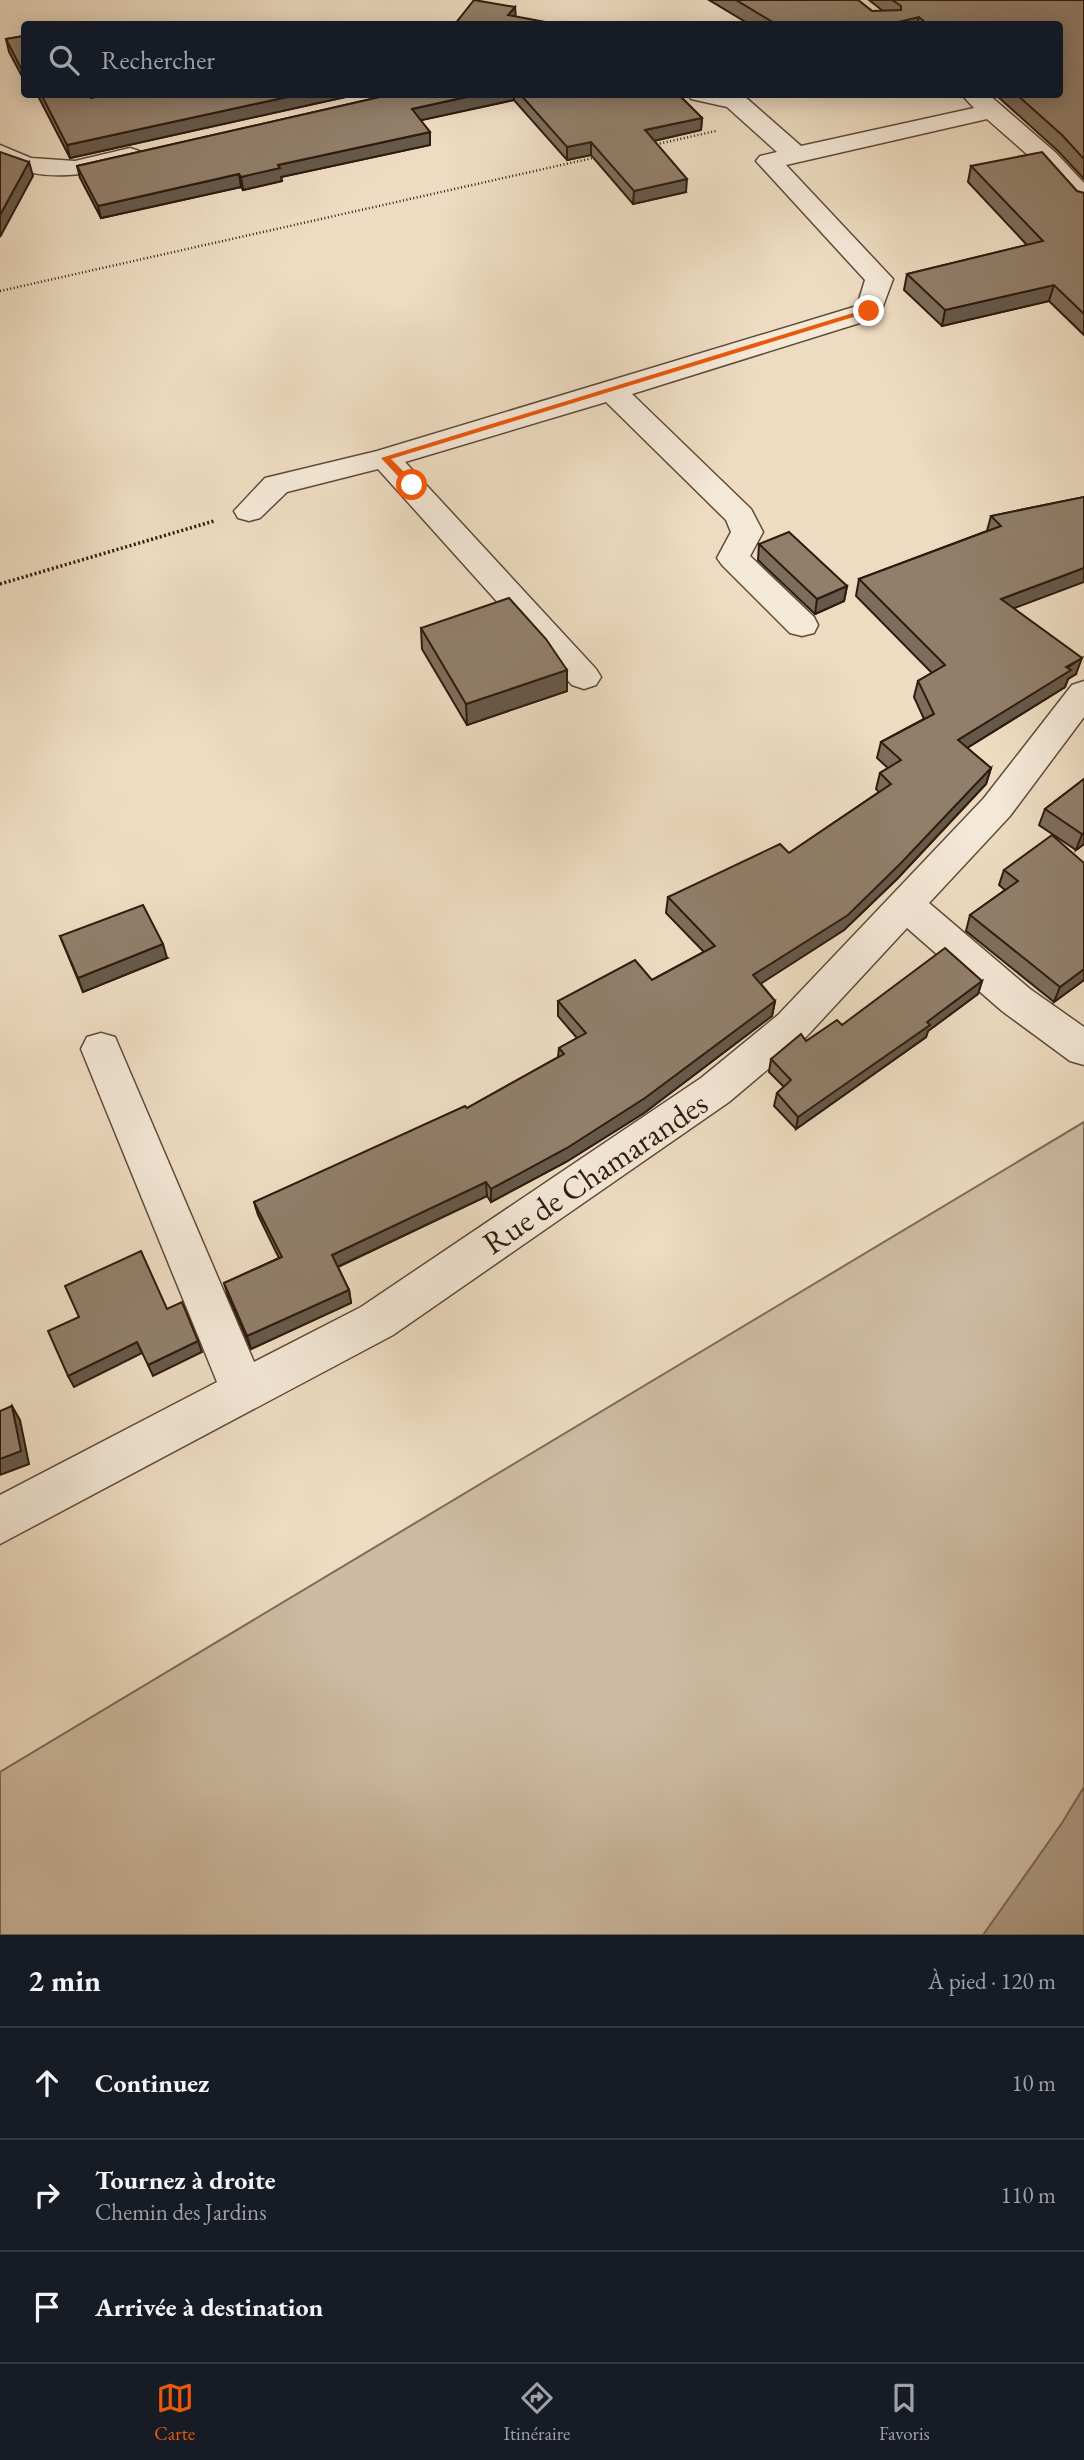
<!DOCTYPE html>
<html lang="fr">
<head>
<meta charset="utf-8">
<style>
	:root { --surface:#171b24; --page:#242831; --text:#f1f3f6; --muted:#9ea1a6; --line:#363941; --accent:#ea580c }
	body { margin:0; font-family:"EB Garamond",serif; background:var(--page); color:var(--text) }
	.stop { position:absolute; width:21px; height:21px; margin:-16px; border:5px solid #ea580c; border-radius:50%; background:#fff }
	.stop.end { background:#ea580c; border-color:#fff; box-shadow:0 2px 7px #0008 }
	.list { margin:0; padding:0; list-style:none }
	h2 { display:flex; justify-content:space-between; align-items:center; height:91px; margin:0; padding:0 28px; font-size:30px }
	h2 small { font-size:23px; font-weight:400; color:var(--muted) }
	.list li { display:grid; grid-template-columns:46px 1fr auto; gap:21px; align-items:center; box-sizing:border-box; height:112px; padding:0 28px; border-top:2px solid var(--line) }
	.list b { display:block; font-size:26px; white-space:nowrap }
	.list p { margin:0; font-size:23px; white-space:nowrap; color:var(--muted) }
	.list em { font-size:23px; font-style:normal; color:var(--muted) }
	.icon { flex:none; width:38px; height:38px; fill:none; stroke:currentColor; stroke-width:2; stroke-linecap:round; stroke-linejoin:round }
	.map { position:relative; flex:none; width:1084px; height:1935px; overflow:hidden }
	.search { position:absolute; background:var(--surface); box-shadow:0 4px 18px #0003; left:21px; right:21px; top:21px; height:77px; display:flex; align-items:center; gap:18px; box-sizing:border-box; padding:0 24px; border-radius:7px; color:var(--muted); font-size:26px }
	.sheet { height:427px; background:var(--surface) }
	nav { display:flex; justify-content:space-around; align-items:center; box-sizing:border-box; height:98px; border-top:2px solid var(--line); background:var(--surface); font-size:19px; color:var(--muted) }
	nav a { display:grid; justify-items:center; gap:4px }
	nav .on { color:var(--accent) }
	.map>svg:first-child { display:block }
	.green { fill:#cebba3; stroke:#7e6b58; stroke-width:2 }
	.water { fill:#ad9a84; stroke:#7b6754; stroke-width:2 }
	.lines { fill:none; stroke-linecap:round; stroke-linejoin:round }
	.minor-casing { stroke:#5f4b3a; stroke-width:3 }
	.path-far1 { stroke:#2f1b0d; stroke-width:2.5; stroke-dasharray:1 2.5; stroke-linecap:butt }
	.path { stroke:#2f1b0d; stroke-width:3.5; stroke-dasharray:2 2.5; stroke-linecap:butt }
	.minor { fill:#f4e8d7; fill-rule:evenodd }
	.wall { fill:#7e6d5c; stroke:#2f1b0d; stroke-width:2 }
	.shaded-wall { fill:#66594b; stroke:#2f1b0d; stroke-width:2 }
	.building { fill:#927f6b; stroke:#2f1b0d; stroke-width:2 }
	.route { fill:#ea580c }
	.labels { text-anchor:middle; dominant-baseline:central; stroke-width:7; stroke-linejoin:round; paint-order:stroke }
	.street-label { font-size:32px; fill:#2f1b0d; stroke:#f4e8d7 }
</style>
</head>
<body>
<div class="map">
<svg width="1084" height="1935" viewBox="0 0 1084 1935">
	<rect width="100%" height="100%" fill="#eedcc2"/>
	<filter id="stains"><feTurbulence type="fractalNoise" baseFrequency=".00286" numOctaves="4"/><feColorMatrix values="0 0 0 0 .2 0 0 0 0 .09 0 0 0 0 .02 0 0 0 .5 -.17"/></filter>
	<radialGradient id="worn" r=".72"><stop offset=".6" stop-color="#630" stop-opacity="0"/><stop offset="1" stop-color="#630" stop-opacity=".3"/></radialGradient>
	<!-- green -->
	<path class="green" d="M1084 1122V1935H0V1772Z"/>
	<!-- water -->
	<path class="water" d="M1084 1787V1935H983L1062 1823Z"/>
	<g class="lines">
		<!-- minor casing -->
		<g class="minor-casing">
			<g id="minor">
				<path d="M688 94 744 96 801 146 974 108 961 94H988L1056 153 1084 183V208L1075 205 1038 164 987 119 786 165 893 279 879 317 632 394 751 509 763 532 750 556 814 617 818 625 814 633 802 636 790 633 722 565 717 558 731 532 726 520 606 402 405 462 596 669 601 677 596 685 584 689 572 685 378 469 287 492 260 518 249 521 238 518 234 511 265 478 377 451 857 306 865 280 756 161 760 156 777 152 727 107 691 99Z"/>
				<path d="M0 145 31 158 75 161 130 148 139 151 143 156 139 161C89 174 49 185 0 162Z"/>
				<path d="M1084 681V717L1010 816 929 903 1030 989 1084 1027V1065L1070 1061 1002 1011 907 928 806 1037 729 1102 393 1335 0 1544V1495L217 1382 81 1049 87 1037 101 1033 115 1037 254 1362 361 1307 701 1078 778 1015 984 798 1072 685Z"/>
			</g>
		</g>
		<!-- path-far1 -->
		<g class="path-far1">
			<path d="M653 145 716 131"/>
			<path d="M0 291 597 157"/>
		</g>
		<!-- path -->
		<path class="path" d="M0 584 214 521"/>
		<!-- minor -->
		<use href="#minor" class="minor"/>
	</g>
	<!-- wall -->
	<g class="wall">
		<path d="M709 0H858L872 11H883L869 0H1084V179L1058 151 995 94H1060V24H749Z"/>
		<path d="M24 36V80L9 52 6 39Z"/>
		<path d="M37 94H90L91 98 109 94H359L70 158Z"/>
		<path d="M393 94H683L681 97 702 118 701 130 654 141 686 192 633 204 591 155 567 160 514 100 420 120 430 132V145L281 177 282 181 243 190 241 187 101 218 80 178 77 166Z"/>
		<path d="M971 166 1084 193V335L1049 301 942 326 904 290 907 274 1027 245 968 182Z"/>
		<path d="M1084 497 1014 608 1076 674 1068 679 1065 687 967 748 991 768 986 784 897 879 844 930 760 983 775 1001 772 1016 644 1113 566 1162 491 1202 487 1196 338 1267 349 1290 351 1303 251 1349 228 1296 224 1283 279 1258 258 1215 254 1202 467 1108 558 1057 559 1048 577 1038 558 1016V1001L652 980 704 952 666 913 668 897 789 853 879 792 876 789 880 773 888 768 877 758 881 742 924 719 914 697 918 681 932 673 856 596 859 579 987 531 991 516Z"/>
		<path d="M759 544 847 586 844 601 815 614 758 560Z"/>
		<path d="M421 628 567 670V691L467 725 422 649Z"/>
		<path d="M1084 779V844L1076 850 1039 825 1045 809Z"/>
		<path d="M1084 863V980L1054 1002 966 931 970 915 1005 890 999 885 1004 870Z"/>
		<path d="M60 936 167 958 83 992Z"/>
		<path d="M982 981 978 994 928 1031 926 1037 796 1129 774 1106 777 1093 784 1087 769 1072 771 1059 806 1041 842 1025Z"/>
	</g>
	<!-- shaded-wall -->
	<g class="shaded-wall">
		<path d="M515 7 516 19 508 15Z"/>
		<path d="M919 17 917 24H890Z"/>
		<path d="M301 94H359L70 158 67 145Z"/>
		<path d="M480 94H514V100L413 122 412 109Z"/>
		<path d="M702 118 701 130 644 143 645 130Z"/>
		<path d="M430 132V145L281 177 282 181 243 190 241 177 278 165Z"/>
		<path d="M591 142V155L567 160V147Z"/>
		<path d="M29 162 33 176 0 237V215Z"/>
		<path d="M239 174 241 187 101 218 98 206Z"/>
		<path d="M687 179 686 192 633 204 634 191Z"/>
		<path d="M1054 285 1049 301 942 326 945 310Z"/>
		<path d="M1084 568V582L996 615 1001 599Z"/>
		<path d="M847 586 844 601 815 614 817 599Z"/>
		<path d="M1082 658 1076 674 1068 679 1065 687 954 756 958 740Z"/>
		<path d="M567 670V691L467 725 466 704Z"/>
		<path d="M991 768 986 784 897 879 844 930 751 990 753 975Z"/>
		<path d="M1084 833V844L1076 850 1082 834Z"/>
		<path d="M163 944 167 958 83 992 78 978Z"/>
		<path d="M1084 969V980L1054 1002 1060 987Z"/>
		<path d="M982 981 978 994 928 1031 926 1037 796 1129 798 1117Z"/>
		<path d="M775 1001 772 1016 644 1113 566 1162 491 1202V1189Z"/>
		<path d="M486 1182 487 1196 335 1268 332 1255Z"/>
		<path d="M349 1290 351 1303 251 1349 247 1336Z"/>
		<path d="M198 1341 202 1352 153 1376 148 1365Z"/>
		<path d="M137 1342 142 1353 74 1387 68 1376Z"/>
		<path d="M12 1406 20 1420 29 1464 0 1475V1459Z"/>
	</g>
	<!-- building -->
	<g class="building">
		<path d="M474 0 515 7 508 15 556 24H455Z"/>
		<path d="M736 0H858L872 11 901 10V6L892 0H1084V159L1062 135 1016 94H1060V24H933L931 23 927 24 919 17 890 24H776Z"/>
		<path d="M24 36V74L6 39Z"/>
		<path d="M41 94H90L91 98 109 94H301L67 145Z"/>
		<path d="M393 94H480L412 109 430 132 278 165 280 168 241 177 239 174 98 206 77 166Z"/>
		<path d="M520 94H678L702 118 645 130 687 179 634 191 591 142 567 147Z"/>
		<path d="M0 152 29 162 0 215Z"/>
		<path d="M1042 152 1077 191 1084 193V314L1054 285 945 310 907 274 1043 241 971 166Z"/>
		<path d="M1084 497V568L1001 599 1082 658 1066 667 1071 670 958 740 991 768 901 863 848 915 753 975 775 1001 645 1098 567 1148 491 1189 486 1182 332 1255 349 1290 247 1336 224 1283 282 1257 254 1202 465 1106 467 1108 564 1054 559 1048 586 1033 558 1001 635 960 652 980 715 946 668 897 780 844 789 853 891 784 880 773 901 760 881 742 934 714 918 681 945 665 859 579 1001 526 991 516Z"/>
		<path d="M789 532 847 586 817 599 759 544Z"/>
		<path d="M509 598 546 639 567 670 466 704 421 628Z"/>
		<path d="M1084 779V833L1082 834 1045 809Z"/>
		<path d="M1052 835 1084 863V969L1060 987 970 915 1018 881 1004 870Z"/>
		<path d="M143 905 163 944 78 978 60 936Z"/>
		<path d="M945 948 982 981 927 1022 930 1025 798 1117 777 1093 791 1080 771 1059 801 1034 806 1041 837 1020 842 1025Z"/>
		<path d="M141 1251 167 1309 182 1302 198 1341 148 1365 137 1342 68 1376 48 1331 79 1317 65 1286Z"/>
		<path d="M12 1406 21 1451 0 1459V1411Z"/>
	</g>
	<!-- route -->
	<path class="route" d="M866 309 873 311 391 459 415 483V487H408L381 458Z"/>
	<g class="labels">
		<!-- street labels -->
		<g class="street-label">
			<text transform="translate(595 1173) rotate(-34)">Rue de Chamarandes</text>
		</g>
	</g>
	<rect width="100%" height="100%" filter="url(#stains)"/>
	<rect width="100%" height="100%" fill="url(#worn)"/>
</svg>
<div class="stop" style="left:412px;top:485px"></div>
<div class="stop end" style="left:869px;top:311px"></div>
<div class="search"><svg class="icon" aria-label="search" viewBox="0 0 24 24"><circle cx="10" cy="10" r="6"/><path d="M15 15l6 6"/></svg>Rechercher</div>
</div>
<section class="sheet">
<h2>2 min<small>À pied · 120 m</small></h2>
<ul class="list">
<li><svg class="icon" aria-label="ahead" viewBox="0 0 24 24"><path d="M12 20V5M6 11l6-6 6 6"/></svg><div><b>Continuez</b></div><em>10 m</em></li>
<li><svg class="icon" aria-label="right" viewBox="0 0 24 24"><path d="M7 20v-9h11M14 6l5 5-5 5"/></svg><div><b>Tournez à droite</b><p>Chemin des Jardins</p></div><em>110 m</em></li>
<li><svg class="icon" aria-label="arrive" viewBox="0 0 24 24"><path d="M6 21V4h12l-3 4 3 4H6"/></svg><div><b>Arrivée à destination</b></div></li>
</ul>
</section>
<nav>
<a class="on"><svg class="icon" aria-label="map" viewBox="0 0 24 24"><path d="M3 6l6-2 6 2 6-2v14l-6 2-6-2-6 2zM9 4v14M15 6v14"/></svg>Carte</a>
<a><svg class="icon" aria-label="directions" viewBox="0 0 24 24"><path d="M12 3l9 9-9 9-9-9zM9 14v-3h6M13 9l2 2-2 2"/></svg>Itinéraire</a>
<a><svg class="icon" aria-label="saved" viewBox="0 0 24 24"><path d="M7 4h10v16l-5-4-5 4z"/></svg>Favoris</a>
</nav>
</body>
</html>
